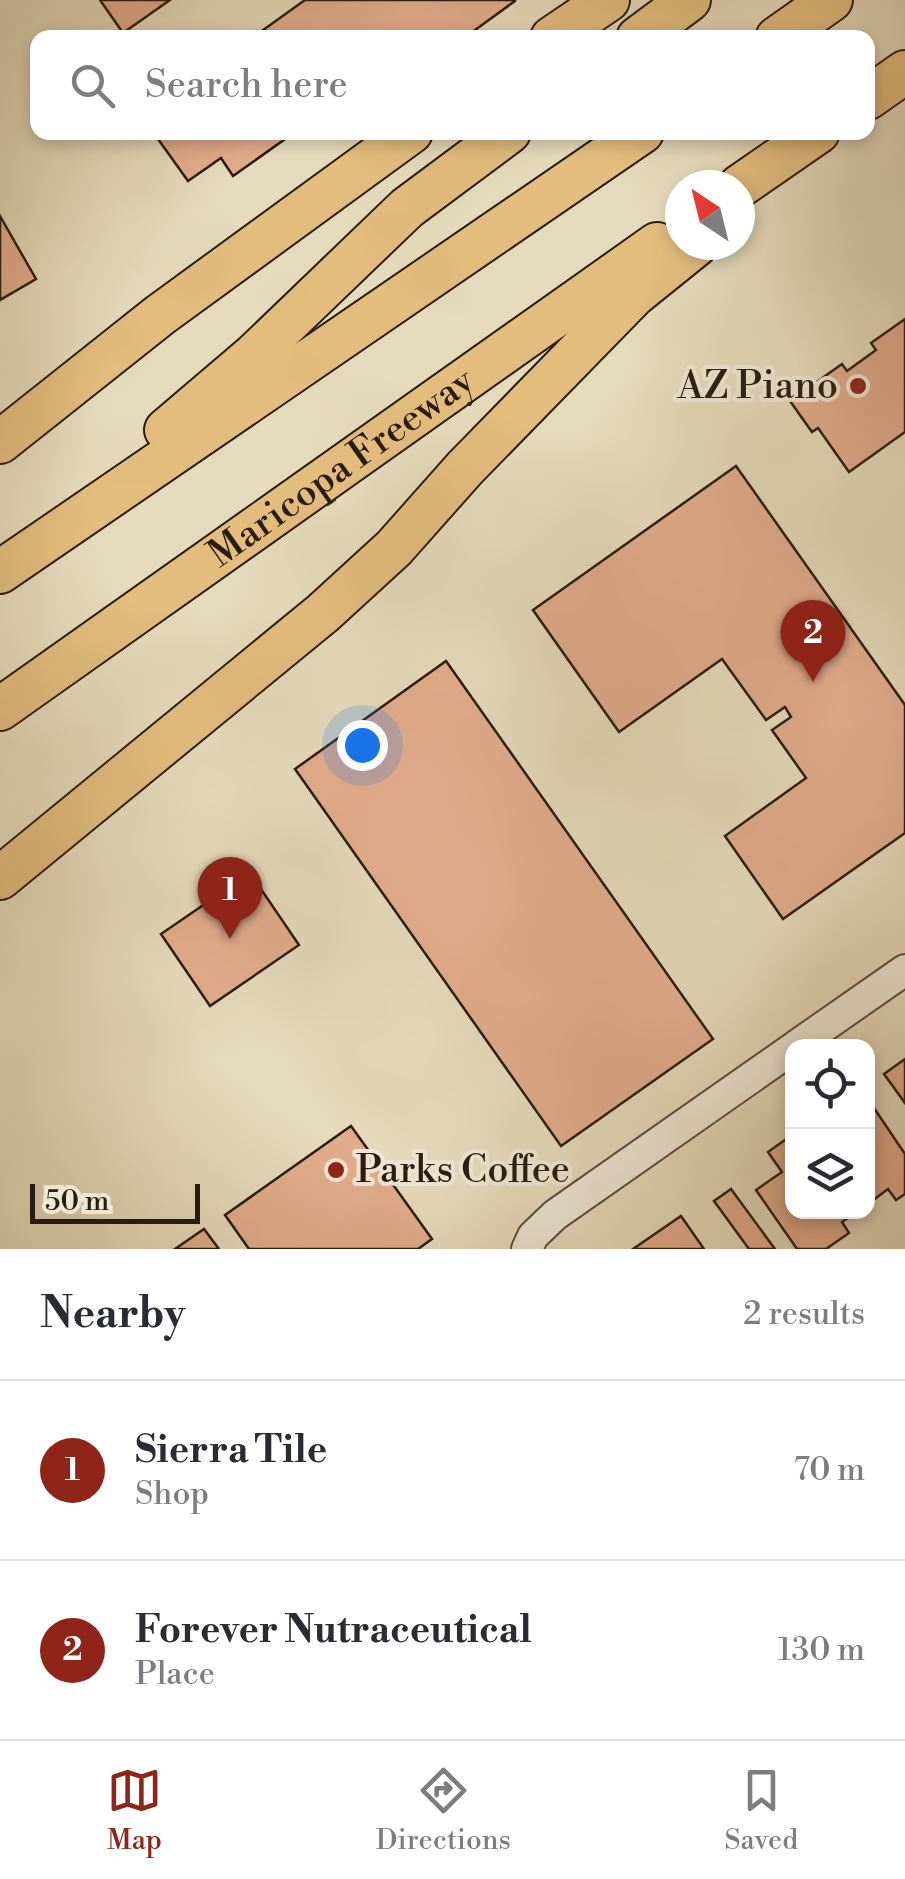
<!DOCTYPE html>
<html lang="en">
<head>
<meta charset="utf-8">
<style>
	:root { --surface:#fff; --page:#f7f7f7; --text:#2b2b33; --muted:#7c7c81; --line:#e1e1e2; --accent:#8f2418 }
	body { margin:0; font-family:"Libre Bodoni",serif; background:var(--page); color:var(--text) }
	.controls { position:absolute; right:30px; bottom:30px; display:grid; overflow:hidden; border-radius:20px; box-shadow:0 5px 15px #0003 }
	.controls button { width:90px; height:90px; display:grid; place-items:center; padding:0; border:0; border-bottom:2px solid var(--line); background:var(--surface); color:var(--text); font:50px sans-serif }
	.compass { position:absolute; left:665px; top:170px; width:90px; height:90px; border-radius:50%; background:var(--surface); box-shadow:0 5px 15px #0003; rotate:325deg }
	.scale { position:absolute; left:30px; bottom:25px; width:170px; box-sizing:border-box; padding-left:10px; border:5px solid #291c11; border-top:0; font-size:28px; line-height:35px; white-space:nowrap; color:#291c11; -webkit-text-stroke:8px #eee7d3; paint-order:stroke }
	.you { position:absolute; left:362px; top:745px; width:35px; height:35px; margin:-25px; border:8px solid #fff; border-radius:50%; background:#1a73e8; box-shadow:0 0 0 15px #1a73e833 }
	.badge { display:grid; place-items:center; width:65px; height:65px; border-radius:50%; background:var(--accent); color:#fff; font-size:32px; font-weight:700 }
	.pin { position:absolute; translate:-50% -82px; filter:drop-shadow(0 2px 5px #0008) }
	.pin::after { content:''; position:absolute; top:52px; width:35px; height:30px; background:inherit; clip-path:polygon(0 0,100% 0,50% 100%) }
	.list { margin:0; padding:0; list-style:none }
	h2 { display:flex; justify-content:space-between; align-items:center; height:130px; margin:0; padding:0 40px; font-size:42px }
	h2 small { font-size:32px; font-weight:400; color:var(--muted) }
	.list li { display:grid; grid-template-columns:65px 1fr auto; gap:30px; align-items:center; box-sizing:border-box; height:180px; padding:0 40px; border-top:2px solid var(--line) }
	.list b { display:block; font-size:38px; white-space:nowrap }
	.list p { margin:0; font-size:32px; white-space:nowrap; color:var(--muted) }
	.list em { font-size:32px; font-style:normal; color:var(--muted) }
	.icon { flex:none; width:55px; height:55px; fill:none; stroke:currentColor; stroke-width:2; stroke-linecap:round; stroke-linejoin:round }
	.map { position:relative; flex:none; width:905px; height:1249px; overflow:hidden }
	.search { position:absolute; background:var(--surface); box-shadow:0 5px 15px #0003; left:30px; right:30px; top:30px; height:110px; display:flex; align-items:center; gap:25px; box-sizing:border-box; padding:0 35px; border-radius:20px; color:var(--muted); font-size:38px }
	.sheet { height:490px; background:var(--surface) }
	nav { display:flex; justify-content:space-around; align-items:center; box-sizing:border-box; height:140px; border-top:2px solid var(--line); background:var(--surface); font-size:28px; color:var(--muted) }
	nav a { display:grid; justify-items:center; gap:5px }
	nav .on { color:var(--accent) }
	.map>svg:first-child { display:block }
	.building { fill:#e1ac8b; stroke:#291c11; stroke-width:2.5 }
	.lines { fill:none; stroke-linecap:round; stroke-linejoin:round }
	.minor-casing { stroke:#584c3c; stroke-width:34 }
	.highway-casing { stroke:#291c11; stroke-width:46 }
	.minor { stroke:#eee7d3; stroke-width:30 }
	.highway { stroke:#e2bd7e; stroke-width:42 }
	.poi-dot { fill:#8f2418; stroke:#eee7d3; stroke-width:4 }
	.labels { text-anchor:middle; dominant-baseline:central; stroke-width:8; stroke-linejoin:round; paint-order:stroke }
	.poi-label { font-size:38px; fill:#291c11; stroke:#eee7d3; text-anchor:end }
	.street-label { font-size:38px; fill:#291c11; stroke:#eee7d3 }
</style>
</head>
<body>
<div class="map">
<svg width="905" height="1249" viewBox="0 0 905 1249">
	<rect width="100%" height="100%" fill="#e5dabb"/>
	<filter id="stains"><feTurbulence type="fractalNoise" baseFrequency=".002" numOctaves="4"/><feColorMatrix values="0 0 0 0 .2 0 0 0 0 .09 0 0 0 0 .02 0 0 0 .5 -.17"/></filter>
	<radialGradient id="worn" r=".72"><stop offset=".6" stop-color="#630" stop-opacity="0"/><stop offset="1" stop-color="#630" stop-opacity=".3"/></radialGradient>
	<!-- building -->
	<g class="building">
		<path d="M100 0H170L123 33Z"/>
		<path d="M305 0H515V1L464 38H252Z"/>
		<path d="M153 132H295L233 176 221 158 188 181Z"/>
		<path d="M0 216 36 279 0 300Z"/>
		<path d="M905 319V432L849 472 818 428 812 432 790 401 842 364 847 371 876 350 871 343Z"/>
		<path d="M736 466 905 705V833L783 919 725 836 806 778 772 730 791 717 785 707 766 720 722 659 619 732 533 610Z"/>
		<path d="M446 661 713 1039 561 1146 295 769Z"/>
		<path d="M250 873 299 945 210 1006 161 934Z"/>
		<path d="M905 1059V1103L884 1074Z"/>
		<path d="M874 1108 905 1154V1194L896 1200 888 1189 868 1204V1113Z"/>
		<path d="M351 1126 432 1239 418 1249H249L225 1215Z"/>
		<path d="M792 1135V1212H857L842 1222 849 1233 826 1249H797L756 1190 782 1172 768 1152Z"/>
		<path d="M731 1189 775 1249H749L714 1201Z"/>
		<path d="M681 1216 704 1249H633Z"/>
		<path d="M204 1229 219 1249H175Z"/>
	</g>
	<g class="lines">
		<!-- minor casing -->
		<g class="minor-casing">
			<g id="minor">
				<path d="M796 1046 905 970"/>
				<path d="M527 1249 533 1236 555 1215 792 1049"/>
			</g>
		</g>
		<!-- highway casing -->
		<g class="highway-casing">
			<g id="highway">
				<path d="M552 38 608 0"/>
				<path d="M638 38 689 0"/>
				<path d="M777 38 831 0"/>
				<path d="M868 98 905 72"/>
				<path d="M740 186 818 132"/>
				<path d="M166 430 254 355 407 208 509 132"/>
				<path d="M0 442 160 315 411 132"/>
				<path d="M0 572 642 132"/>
				<path id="s1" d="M0 709 657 244"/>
				<path d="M0 878 323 613 394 548 465 468 634 295 696 245"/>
			</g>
		</g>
		<!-- minor -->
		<use href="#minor" class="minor"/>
		<!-- highway -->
		<use href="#highway" class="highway"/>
	</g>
	<!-- markers -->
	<g class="poi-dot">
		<circle cx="858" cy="386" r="10"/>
		<circle cx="336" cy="1170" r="10"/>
	</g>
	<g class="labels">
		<!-- poi labels -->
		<g class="poi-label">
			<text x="838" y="386">AZ Piano</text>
			<text x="356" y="1170" text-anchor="start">Parks Coffee</text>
		</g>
		<!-- street labels -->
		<g class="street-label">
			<text stroke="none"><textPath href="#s1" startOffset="418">Maricopa Freeway</textPath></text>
		</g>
	</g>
	<rect width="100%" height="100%" filter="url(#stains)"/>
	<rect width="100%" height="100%" fill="url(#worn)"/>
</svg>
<div class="controls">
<button><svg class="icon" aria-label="locate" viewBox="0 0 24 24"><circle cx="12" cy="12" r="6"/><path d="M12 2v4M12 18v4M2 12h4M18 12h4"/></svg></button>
<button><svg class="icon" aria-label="layers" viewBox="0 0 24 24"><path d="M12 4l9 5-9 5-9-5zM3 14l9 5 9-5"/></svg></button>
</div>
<svg class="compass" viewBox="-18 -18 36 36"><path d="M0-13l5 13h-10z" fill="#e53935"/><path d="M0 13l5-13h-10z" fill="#7c7c81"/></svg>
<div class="scale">50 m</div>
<div class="you"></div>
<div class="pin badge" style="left:230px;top:939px">1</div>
<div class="pin badge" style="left:813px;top:682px">2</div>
<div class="search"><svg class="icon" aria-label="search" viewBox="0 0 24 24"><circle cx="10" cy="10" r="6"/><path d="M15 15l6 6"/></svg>Search here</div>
</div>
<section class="sheet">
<h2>Nearby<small>2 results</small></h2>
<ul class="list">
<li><span class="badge">1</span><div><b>Sierra Tile</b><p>Shop</p></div><em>70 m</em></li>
<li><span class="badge">2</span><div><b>Forever Nutraceutical</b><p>Place</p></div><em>130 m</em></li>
</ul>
</section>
<nav>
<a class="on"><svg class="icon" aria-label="map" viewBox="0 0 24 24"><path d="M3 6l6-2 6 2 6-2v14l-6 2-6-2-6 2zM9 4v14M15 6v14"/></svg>Map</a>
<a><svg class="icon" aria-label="directions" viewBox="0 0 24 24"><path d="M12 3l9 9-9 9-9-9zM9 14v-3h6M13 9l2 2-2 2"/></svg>Directions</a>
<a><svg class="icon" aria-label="saved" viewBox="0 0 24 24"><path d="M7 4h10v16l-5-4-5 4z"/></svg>Saved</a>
</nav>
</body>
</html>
